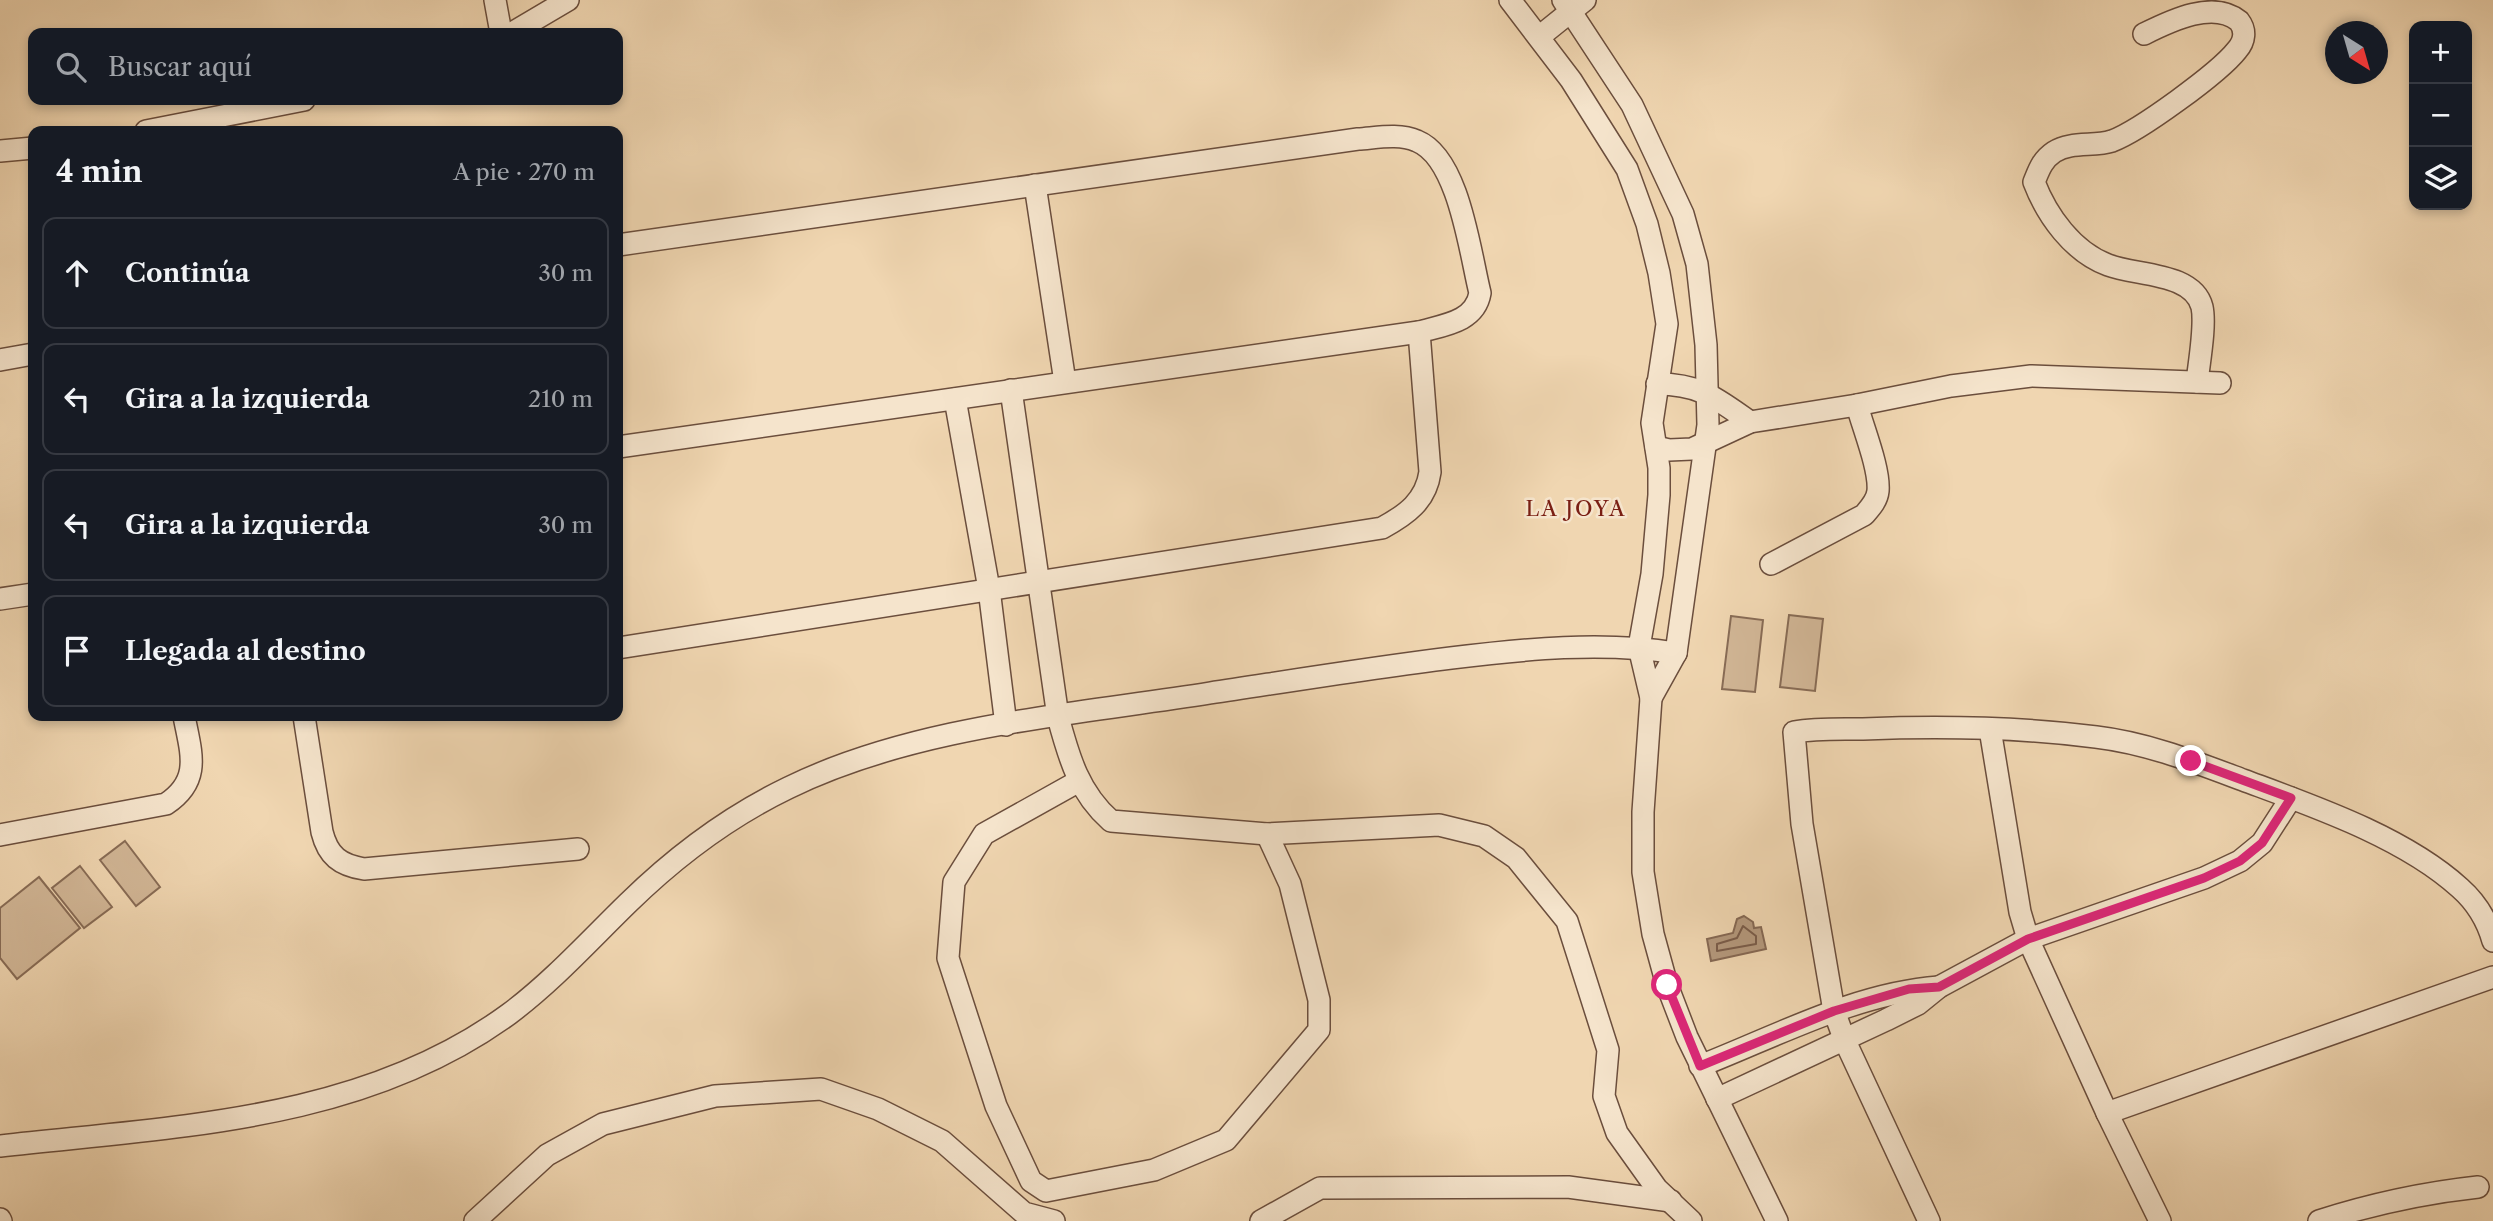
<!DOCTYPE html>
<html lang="es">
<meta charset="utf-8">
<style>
body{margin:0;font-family:"Libre Caslon Text",serif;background:#242831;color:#f1f3f6}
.controls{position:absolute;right:21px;top:21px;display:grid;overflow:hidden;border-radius:14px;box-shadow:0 4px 10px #0003}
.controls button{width:63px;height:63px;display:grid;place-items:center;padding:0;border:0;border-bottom:2px solid #363941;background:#171b24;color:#f1f3f6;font:35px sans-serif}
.compass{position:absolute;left:2325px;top:21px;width:63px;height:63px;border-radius:50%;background:#171b24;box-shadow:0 4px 10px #0003;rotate:143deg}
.stop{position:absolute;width:21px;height:21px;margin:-16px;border:5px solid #db2777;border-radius:50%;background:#fff}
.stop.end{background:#db2777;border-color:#fff;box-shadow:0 2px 7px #0008}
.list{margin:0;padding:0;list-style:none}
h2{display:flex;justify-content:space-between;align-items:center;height:91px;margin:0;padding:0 28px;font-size:30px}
h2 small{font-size:23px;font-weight:400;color:#9ea1a6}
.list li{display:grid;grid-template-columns:46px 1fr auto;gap:21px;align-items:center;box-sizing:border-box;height:112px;margin:0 14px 14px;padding:0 14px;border:2px solid #363941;border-radius:14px}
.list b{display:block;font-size:26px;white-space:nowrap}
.list em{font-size:23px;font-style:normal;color:#9ea1a6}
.icon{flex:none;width:38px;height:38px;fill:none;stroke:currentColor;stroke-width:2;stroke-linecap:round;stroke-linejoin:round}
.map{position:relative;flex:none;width:2493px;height:1221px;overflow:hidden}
.search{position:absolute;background:#171b24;box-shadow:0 4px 10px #0003;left:28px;top:28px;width:595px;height:77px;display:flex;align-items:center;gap:18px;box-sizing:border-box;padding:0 24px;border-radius:14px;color:#9ea1a6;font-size:26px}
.panel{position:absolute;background:#171b24;box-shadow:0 4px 10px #0003;left:28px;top:126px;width:595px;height:595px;border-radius:14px}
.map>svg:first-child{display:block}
.green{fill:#d2b797;stroke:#886c56;stroke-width:2}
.water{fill:#b4987c;stroke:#856853;stroke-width:2}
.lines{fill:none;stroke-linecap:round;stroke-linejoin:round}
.shore{stroke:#7a5c49;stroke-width:2}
.minor-casing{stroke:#6b4e3d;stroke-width:24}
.minor{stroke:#f5e4cc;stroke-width:21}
.route{stroke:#db2777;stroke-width:9}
.labels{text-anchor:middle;stroke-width:5;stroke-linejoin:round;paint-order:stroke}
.neighbourhood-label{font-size:21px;letter-spacing:2px;fill:#7a1f14;stroke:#f5e4cc}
</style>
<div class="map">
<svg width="2493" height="1221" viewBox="0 0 2493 1221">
<rect width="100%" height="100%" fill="#f0d6b1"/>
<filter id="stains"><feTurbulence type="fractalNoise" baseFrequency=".00286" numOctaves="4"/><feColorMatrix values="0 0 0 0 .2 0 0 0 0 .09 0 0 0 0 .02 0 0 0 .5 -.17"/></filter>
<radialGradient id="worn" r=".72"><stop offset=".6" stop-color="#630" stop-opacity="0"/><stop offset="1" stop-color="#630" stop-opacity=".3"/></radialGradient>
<g class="green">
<path d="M1789 615 1823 619 1815 691 1780 687Z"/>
<path d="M1731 616 1763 620 1755 692 1722 689Z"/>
<path d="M125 841 160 887 136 906 100 860Z"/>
<path d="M80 866 112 907 84 928 52 888Z"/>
<path d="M39 877 80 928 17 979 0 958V908Z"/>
</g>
<path class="water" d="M1744 916 1753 922 1754 928 1761 927 1766 949 1711 961 1707 939 1733 933 1737 919Z"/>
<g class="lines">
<path class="shore" d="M1743 926 1756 936V944L1717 951V944L1737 938Z"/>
<defs>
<g id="minor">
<path d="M495 0 501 33"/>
<path d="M1510 0 1571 80 1627 169 1647 224 1659 273 1667 324 1652 423 1659 468V495L1652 574 1639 647 1651 698 1643 812V872L1653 934 1667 985 1687 1037 1777 1221"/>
<path d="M1563 0 1632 105 1683 214 1697 264 1706 345 1708 425 1676 653 1651 698"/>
<path d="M512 33 568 0"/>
<path d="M2144 34C2172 20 2214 0 2239 21 2246 30 2245 41 2237 50 2219 73 2139 131 2112 141 2094 147 2071 141 2054 152 2042 160 2039 170 2034 182 2047 216 2073 252 2108 265 2136 276 2193 272 2202 307 2206 325 2199 363 2197 382"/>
<path d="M1539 37 1585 0"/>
<path d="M146 131 304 100"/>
<path d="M0 151 33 148"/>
<path d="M1035 185 1065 382"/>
<path d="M618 245 1358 139C1376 138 1399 133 1417 141 1459 158 1470 253 1480 293 1475 322 1444 325 1419 332L618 447"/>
<path d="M0 360 33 354"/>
<path d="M1657 384C1700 384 1716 398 1750 422"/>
<path d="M1011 390 1058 717C1069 758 1079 793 1111 821L1267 834 1439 825 1484 836 1516 858 1567 921 1608 1050 1604 1096 1617 1133 1657 1189 1691 1221"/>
<path d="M955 399 989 589 1006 725"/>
<path d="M1656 447 1669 450 1692 449 1750 422 1857 405 1951 386 2031 376 2220 383"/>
<path d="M1771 564 1864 515C1870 508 1877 501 1878 491 1880 469 1863 428 1857 405"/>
<path d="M0 599 33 594"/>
<path d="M618 648 1382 528C1406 515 1426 501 1430 472L1419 332"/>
<path d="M304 716 322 832C328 856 340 865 364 869L578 849"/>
<path d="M1990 729 2020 912 2028 939 2107 1113 2160 1221"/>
<path d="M1079 781 984 834 954 882 948 958 996 1106 1031 1181 1046 1191 1154 1170 1226 1140 1319 1030V1000L1290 884 1267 834"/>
<path d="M0 835 166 804C202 780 191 753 184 716"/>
<path d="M1700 1066C1777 1036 1856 993 1939 987"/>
<path d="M1717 1099 1886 1020 1918 1004 1939 987 2028 939 2204 878 2240 861 2262 843 2291 798"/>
<path d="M2107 1113 2493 977"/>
<path d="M0 1146C176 1126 361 1122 509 1014 552 982 589 941 628 903 675 857 728 817 788 788 914 726 1072 715 1210 693 1290 681 1370 668 1451 658 1525 649 1602 641 1676 653"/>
<path d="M0 1219 1 1221"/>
<path d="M475 1221 547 1155 603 1124 715 1096 821 1089 878 1109 942 1141 1024 1213 1054 1221"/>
<path d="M1261 1221 1320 1188 1568 1187 1671 1201"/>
<path d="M1929 1221 1845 1041 1834 1011 1802 824 1794 732C1816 728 1841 729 1863 729 1940 726 2019 727 2096 737 2147 743 2195 762 2243 780 2313 806 2404 837 2460 888 2477 903 2487 920 2493 941"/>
<path d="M2319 1221C2372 1204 2423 1193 2478 1187"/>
</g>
</defs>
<use href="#minor" class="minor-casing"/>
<use href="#minor" class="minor"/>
</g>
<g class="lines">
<path class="route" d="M1667 985 1700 1066 1834 1011 1909 989 1939 987 2028 939 2204 878 2240 861 2262 843 2291 798 2191 761"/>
</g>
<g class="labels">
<g class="neighbourhood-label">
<text x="1576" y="516">LA JOYA</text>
</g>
</g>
<rect width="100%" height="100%" filter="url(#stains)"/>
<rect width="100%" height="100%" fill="url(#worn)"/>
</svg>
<div class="controls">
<button>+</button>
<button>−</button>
<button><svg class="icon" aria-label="layers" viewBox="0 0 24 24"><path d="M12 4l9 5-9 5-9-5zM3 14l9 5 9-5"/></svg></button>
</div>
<svg class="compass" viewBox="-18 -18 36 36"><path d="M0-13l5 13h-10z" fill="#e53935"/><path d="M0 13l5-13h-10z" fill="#9ea1a6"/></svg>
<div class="stop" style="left:1667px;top:985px"></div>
<div class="stop end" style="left:2191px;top:761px"></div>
<div class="search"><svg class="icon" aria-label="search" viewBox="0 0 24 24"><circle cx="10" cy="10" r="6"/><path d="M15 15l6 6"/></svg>Buscar aquí</div>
<section class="panel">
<h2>4 min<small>A pie · 270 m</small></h2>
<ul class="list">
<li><svg class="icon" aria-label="ahead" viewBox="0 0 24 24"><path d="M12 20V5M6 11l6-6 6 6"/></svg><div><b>Continúa</b></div><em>30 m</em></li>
<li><svg class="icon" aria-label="left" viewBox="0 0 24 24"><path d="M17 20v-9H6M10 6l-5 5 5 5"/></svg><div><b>Gira a la izquierda</b></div><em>210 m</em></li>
<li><svg class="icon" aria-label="left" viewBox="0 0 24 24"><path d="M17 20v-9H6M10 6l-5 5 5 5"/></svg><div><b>Gira a la izquierda</b></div><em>30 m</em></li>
<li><svg class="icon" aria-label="arrive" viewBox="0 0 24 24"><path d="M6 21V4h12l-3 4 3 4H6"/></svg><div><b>Llegada al destino</b></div></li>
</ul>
</section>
</div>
